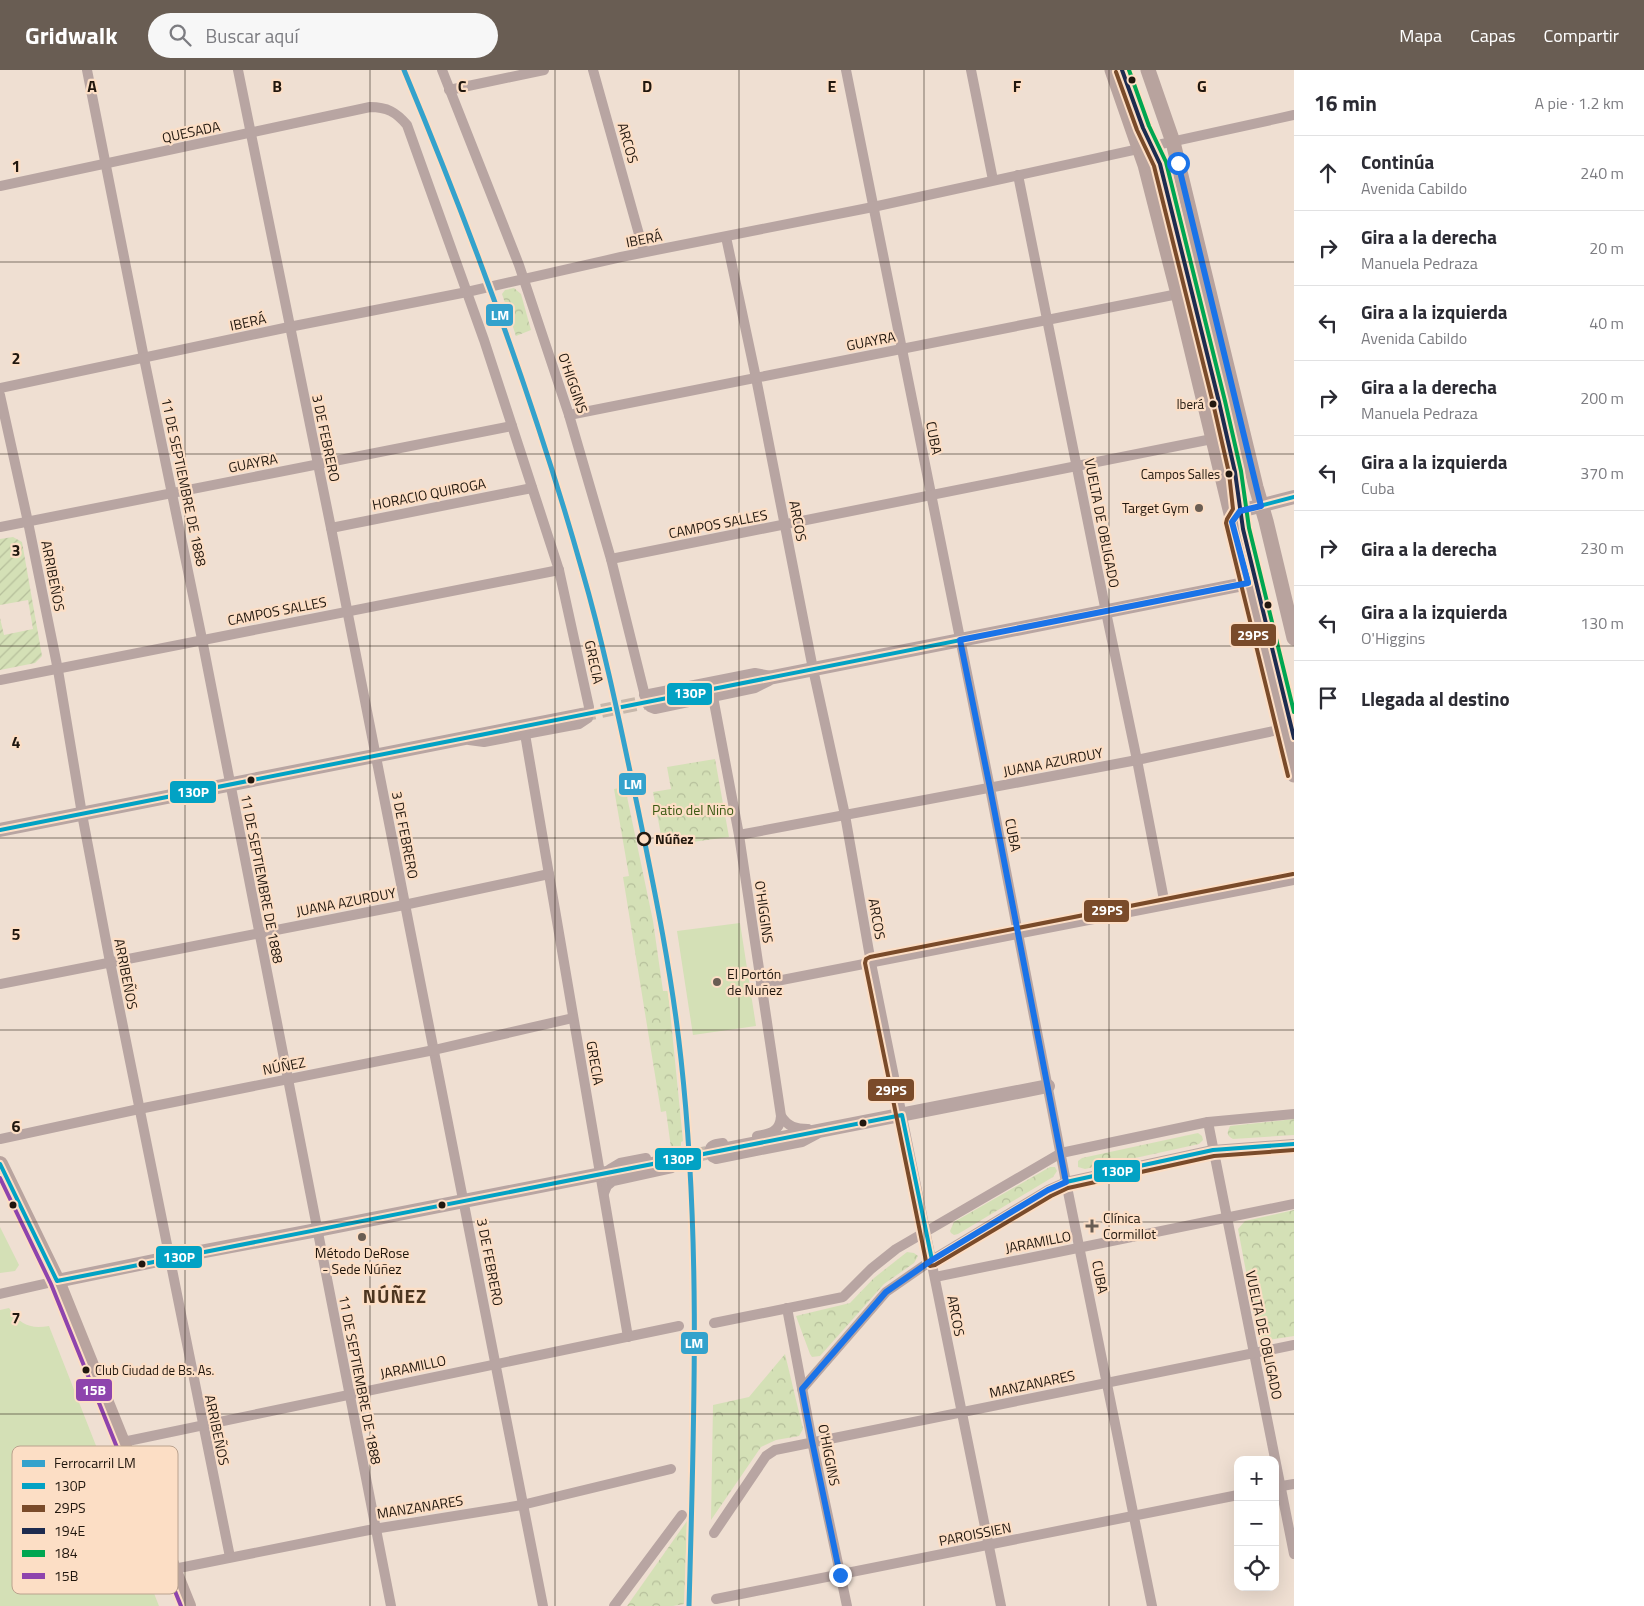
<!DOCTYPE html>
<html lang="es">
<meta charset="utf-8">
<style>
body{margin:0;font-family:"Titillium Web",sans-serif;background:#f7f7f7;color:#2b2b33}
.controls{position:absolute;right:15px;bottom:15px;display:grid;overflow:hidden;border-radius:10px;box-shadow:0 5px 20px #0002}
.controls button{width:45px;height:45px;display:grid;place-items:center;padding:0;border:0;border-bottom:1px solid #e1e1e2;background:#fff;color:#2b2b33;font:25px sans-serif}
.stop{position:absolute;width:15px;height:15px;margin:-11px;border:4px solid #1a73e8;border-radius:50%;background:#fff}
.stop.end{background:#1a73e8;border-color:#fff;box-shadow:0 1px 5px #0008}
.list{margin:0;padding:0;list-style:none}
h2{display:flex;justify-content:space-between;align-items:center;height:65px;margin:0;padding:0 20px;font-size:21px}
h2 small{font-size:16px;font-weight:400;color:#7c7c81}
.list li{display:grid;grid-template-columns:32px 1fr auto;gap:15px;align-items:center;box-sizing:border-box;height:75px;padding:0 20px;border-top:1px solid #e1e1e2}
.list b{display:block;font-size:19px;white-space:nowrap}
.list p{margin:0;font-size:16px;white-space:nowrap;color:#7c7c81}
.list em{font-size:16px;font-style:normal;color:#7c7c81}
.icon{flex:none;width:28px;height:28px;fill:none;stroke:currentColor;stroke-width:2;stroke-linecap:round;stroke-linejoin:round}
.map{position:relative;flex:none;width:1294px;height:1536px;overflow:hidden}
header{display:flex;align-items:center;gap:30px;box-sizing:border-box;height:70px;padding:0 25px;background:#695d53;color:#fff}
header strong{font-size:24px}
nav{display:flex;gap:28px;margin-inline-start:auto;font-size:18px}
.search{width:350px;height:45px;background:#f7f7f7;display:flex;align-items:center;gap:12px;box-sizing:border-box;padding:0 18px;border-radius:28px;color:#7c7c81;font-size:19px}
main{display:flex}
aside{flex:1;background:#fff}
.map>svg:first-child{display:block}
.forest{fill:url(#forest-crowns)}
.garden{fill:url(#garden-furrows)}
.pitch{fill:#d4e0b6}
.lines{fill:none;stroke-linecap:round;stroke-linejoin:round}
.tertiary-tunnel{stroke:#c6b7ab;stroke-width:14;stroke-dasharray:14 7;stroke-linecap:butt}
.minor{stroke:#b8a5a2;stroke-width:10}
.tertiary{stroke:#b8a5a2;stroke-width:14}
.secondary{stroke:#b8a39e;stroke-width:15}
.primary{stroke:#b9a49f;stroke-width:16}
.bus-1-casing{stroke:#fcdec5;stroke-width:8}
.bus-2-casing{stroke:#fcdec5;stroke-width:8}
.bus-3-casing{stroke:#fcdec5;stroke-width:8}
.bus-4-casing{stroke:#fcdec5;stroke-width:8}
.bus-5-casing{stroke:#fcdec5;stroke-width:8}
.bus-1{stroke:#02a2c4;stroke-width:4}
.bus-2{stroke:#7a4b2a;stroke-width:4}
.bus-3{stroke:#1d2b4f;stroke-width:4}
.bus-4{stroke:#00a651;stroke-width:4}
.bus-5{stroke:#8e44ad;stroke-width:4}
.rail-1-casing{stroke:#fcdec5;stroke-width:9}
.rail-1{stroke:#34a2cc;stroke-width:5}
.route{stroke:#1a73e8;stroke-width:6}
.grid{fill:none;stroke:#21170e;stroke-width:1;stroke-opacity:0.55}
.bus-dot{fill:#21170e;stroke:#fcdec5;stroke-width:2}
.poi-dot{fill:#695d53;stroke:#fcdec5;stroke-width:2}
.stop-dot{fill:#fcdec5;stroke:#21170e;stroke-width:2.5}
.labels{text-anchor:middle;stroke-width:4.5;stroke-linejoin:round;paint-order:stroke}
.bus-label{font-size:13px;fill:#21170e;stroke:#fcdec5;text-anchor:end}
.street-label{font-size:14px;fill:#21170e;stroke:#fcdec5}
.poi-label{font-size:14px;fill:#21170e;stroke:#fcdec5;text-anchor:start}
.park-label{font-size:14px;fill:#3a5912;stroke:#fcdec5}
.stop-label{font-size:14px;font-weight:bold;fill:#21170e;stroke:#fcdec5;text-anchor:start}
.district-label{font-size:19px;font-weight:bold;letter-spacing:1px;fill:#4c3520;stroke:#fcdec5}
.key{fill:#fcdec5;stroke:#baa28e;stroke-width:1}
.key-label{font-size:14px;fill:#21170e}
.grid-label{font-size:16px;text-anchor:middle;font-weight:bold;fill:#21170e;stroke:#fcdec5;stroke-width:4.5;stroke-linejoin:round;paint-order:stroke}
.line-badge{stroke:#fcdec5;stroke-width:2}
.badge-label{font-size:14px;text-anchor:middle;font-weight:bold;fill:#fff}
</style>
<header>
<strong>Gridwalk</strong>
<div class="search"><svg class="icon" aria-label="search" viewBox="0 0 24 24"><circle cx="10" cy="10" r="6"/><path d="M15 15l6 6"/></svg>Buscar aquí</div>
<nav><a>Mapa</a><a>Capas</a><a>Compartir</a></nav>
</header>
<main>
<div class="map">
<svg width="1294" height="1536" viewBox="0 0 1294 1536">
<defs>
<pattern id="forest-crowns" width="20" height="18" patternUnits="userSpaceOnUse" patternTransform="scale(1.25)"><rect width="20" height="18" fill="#d4e0b6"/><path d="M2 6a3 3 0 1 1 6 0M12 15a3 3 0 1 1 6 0" fill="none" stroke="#b6bf9b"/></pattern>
<pattern id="garden-furrows" width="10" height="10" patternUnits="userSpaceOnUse" patternTransform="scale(1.25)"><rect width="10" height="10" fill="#d4e0b6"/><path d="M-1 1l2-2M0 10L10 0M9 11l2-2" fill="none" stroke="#b6bf9b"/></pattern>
</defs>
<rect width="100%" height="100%" fill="#efdfd2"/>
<g class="forest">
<path d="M514 218 521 224 531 260 516 266 502 224 505 220Z"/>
<path d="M715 689 729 767 663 776 653 722 671 719 667 697Z"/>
<path d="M625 717 653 851 663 921H668L683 1071 681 1072V1076L671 1078 666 1041 661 1042 623 807 629 806 614 719Z"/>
<path d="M1294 1049V1065L1233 1069C1226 1065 1227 1063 1230 1056Z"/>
<path d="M1198 1063 1202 1066 1203 1070 1199 1074 1085 1099 1078 1097V1091L1082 1088Z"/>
<path d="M1050 1097H1055L1057 1101 1053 1107 958 1164 954 1165 951 1163 950 1161 954 1152Z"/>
<path d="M1294 1140V1266L1263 1271 1258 1266 1238 1159 1245 1151Z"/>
<path d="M907 1182 914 1183 918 1186 914 1193 884 1214 820 1286 812 1287 810 1284 796 1246 850 1233 874 1208Z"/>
<path d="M785 1284 803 1359 799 1366 776 1370 761 1377 711 1450 713 1335 749 1327Z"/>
<path d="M687 1451 684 1534 673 1536H627Z"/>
</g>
<path class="garden" d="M13 467 22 472 42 586 35 593 0 600V548L4 565 33 559 28 530 0 535V469Z"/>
<g class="pitch">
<path d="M740 853 756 956 693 965 677 861Z"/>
<path d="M0 1157 19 1195 15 1201 0 1203Z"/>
<path d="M9 1238C20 1255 30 1259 49 1256L159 1536H0V1240Z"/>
</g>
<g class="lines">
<g class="tertiary-tunnel">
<path d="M581 645 657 630"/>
<path d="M672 1090 716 1081"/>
</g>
<g class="minor">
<path d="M87 0 144 288 202 569 391 1536"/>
<path d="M238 0 331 458 543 1536"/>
<path d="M442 0 519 195 569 345 611 489 647 634 650 637 655 639 755 618 769 611"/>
<path d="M593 0 644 182"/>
<path d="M846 0 990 718 1066 1112 1152 1536"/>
<path d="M971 0 993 110"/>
<path d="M449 20 544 0"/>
<path d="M1018 105 1106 542 1137 690 1165 835"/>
<path d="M0 116 370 37C387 37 396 42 407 55L484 270 559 500 589 637 588 648 579 654 484 672 469 670"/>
<path d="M726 167 756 308 813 599 845 745 871 893 1001 1536"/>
<path d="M0 318 289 257 467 222 621 187 873 137 1294 45"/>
<path d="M0 325 28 452 58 600 82 744 110 892 230 1487"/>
<path d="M569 345 1178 224"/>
<path d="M0 457 512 356"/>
<path d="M331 458 532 418"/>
<path d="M611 489 1212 369"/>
<path d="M0 610 559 500"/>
<path d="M644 625 755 603 771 606"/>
<path d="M713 627 739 765 781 1046C788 1057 796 1059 808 1059"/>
<path d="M525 664 628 1267"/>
<path d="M739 765 1137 690 1283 659"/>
<path d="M0 914 404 835 549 804"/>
<path d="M761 914 1294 810"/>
<path d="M1208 1052 1294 1484"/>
<path d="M757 1066C770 1064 780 1062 781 1046"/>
<path d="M0 1069 139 1039 434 980 573 948"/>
<path d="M723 1073C716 1074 710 1074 709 1082L712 1087 716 1089 802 1072 817 1064"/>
<path d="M610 1099 620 1093 646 1088"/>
<path d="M604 1123 607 1116 613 1111 672 1098 676 1092 672 1086"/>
<path d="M935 1207 1294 1134"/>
<path d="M0 1224 57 1211"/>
<path d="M787 1238 812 1371 847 1536"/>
<path d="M714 1253 843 1227 871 1199 896 1179 1061 1083 1208 1052 1294 1044"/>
<path d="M802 1319 886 1222 932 1190 1048 1120 1066 1112 1213 1080 1294 1074"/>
<path d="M123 1372 679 1256"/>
<path d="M1276 1417 1294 1414"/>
<path d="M714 1463 766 1386 775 1380 1294 1275"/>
<path d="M174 1499 374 1459 522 1435 671 1399"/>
<path d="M716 1529 1238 1425"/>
<path d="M614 1536 682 1445"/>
</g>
<g class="tertiary">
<path d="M1232 452 1240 441 1294 427"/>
<path d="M657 630 1249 513"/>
<path d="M0 760 581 645"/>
<path d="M716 1081 1048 1016"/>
<path d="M57 1211 168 1188 317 1160 672 1090"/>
</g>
<g class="secondary">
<path d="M1112 0 1145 95 1178 224 1294 705"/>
<path d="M1148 0 1173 72 1178 93 1256 417 1266 451 1294 568"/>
</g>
<path class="primary" d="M0 1094 57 1211 188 1536"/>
<defs>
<g id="bus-1">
<path d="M0 760 1249 513 1232 452 1240 441 1294 427"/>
<path d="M0 1094 57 1211 902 1045 932 1190 1048 1120 1066 1112 1213 1080 1294 1074"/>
</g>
<g id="bus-2">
<path d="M1116 2 1137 60 1154 96 1213 333 1229 403 1233 439 1227 449 1226 453 1288 706"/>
<path d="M1293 804 870 887 866 889 865 893 926 1191 930 1196 935 1195 1051 1126 1068 1118 1214 1086 1294 1080"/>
</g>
<path id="bus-3" d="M1122 0 1143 58 1160 94 1219 332 1235 402 1243 459 1294 668"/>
<path id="bus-4" d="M1129 0 1149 56 1166 92 1225 331 1241 401 1249 458 1294 642"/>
<path id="bus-5" d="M0 1108 51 1214 181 1536"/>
</defs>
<use href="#bus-1" class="bus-1-casing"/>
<use href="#bus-2" class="bus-2-casing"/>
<use href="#bus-3" class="bus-3-casing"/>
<use href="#bus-4" class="bus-4-casing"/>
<use href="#bus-5" class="bus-5-casing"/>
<use href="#bus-1" class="bus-1"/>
<use href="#bus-2" class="bus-2"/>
<use href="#bus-3" class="bus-3"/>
<use href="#bus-4" class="bus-4"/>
<use href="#bus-5" class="bus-5"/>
<defs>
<path id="rail-1" d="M404 0C472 163 534 330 582 500 605 579 621 659 638 739 655 822 672 905 681 989 701 1171 694 1354 689 1536"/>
</defs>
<use href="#rail-1" class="rail-1-casing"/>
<use href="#rail-1" class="rail-1"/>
</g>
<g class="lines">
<path class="route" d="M840 1505 812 1371 802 1319 886 1222 932 1190 1048 1120 1066 1112 990 718 960 570 1248 513 1232 452 1240 441 1261 436 1178 93"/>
</g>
<path class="grid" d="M185 0V1536M370 0V1536M555 0V1536M739 0V1536M924 0V1536M1109 0V1536M0 192H1294M0 384H1294M0 576H1294M0 768H1294M0 960H1294M0 1152H1294M0 1344H1294"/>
<g class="bus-dot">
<circle cx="1132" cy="10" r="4.5"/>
<circle cx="1213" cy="334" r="4.5"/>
<circle cx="1229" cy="404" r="4.5"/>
<circle cx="1268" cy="535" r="4.5"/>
<circle cx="251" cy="710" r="4.5"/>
<circle cx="863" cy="1053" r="4.5"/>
<circle cx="13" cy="1135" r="4.5"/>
<circle cx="442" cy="1135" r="4.5"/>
<circle cx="142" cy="1194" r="4.5"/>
<circle cx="86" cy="1300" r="4.5"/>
</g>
<g class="poi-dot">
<circle cx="1199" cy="438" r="5"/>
<circle cx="717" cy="912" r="5"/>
<path d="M1089.5 1148.5h5v5h5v5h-5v5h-5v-5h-5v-5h5z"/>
<circle cx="362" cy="1167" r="5"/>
</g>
<circle class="stop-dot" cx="644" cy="769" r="6"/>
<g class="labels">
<g class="bus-label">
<text x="1204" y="339">Iberá</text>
<text x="1220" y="409">Campos Salles</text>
<text x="95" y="1305" text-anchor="start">Club Ciudad de Bs. As.</text>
</g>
<g class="street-label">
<text transform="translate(191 62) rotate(-12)" y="5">QUESADA</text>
<text transform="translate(628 73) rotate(74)" y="5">ARCOS</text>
<text transform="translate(644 169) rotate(-11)" y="5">IBERÁ</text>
<text transform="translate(248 252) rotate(-12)" y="5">IBERÁ</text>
<text transform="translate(871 271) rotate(-11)" y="5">GUAYRA</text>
<text transform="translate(573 313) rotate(71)" y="5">O'HIGGINS</text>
<text transform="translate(326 368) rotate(78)" y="5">3 DE FEBRERO</text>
<text transform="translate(934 368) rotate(79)" y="5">CUBA</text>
<text transform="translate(253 393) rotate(-11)" y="5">GUAYRA</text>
<text transform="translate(184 412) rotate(78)" y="5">11 DE SEPTIEMBRE DE 1888</text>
<text transform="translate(429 424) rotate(-11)" y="5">HORACIO QUIROGA</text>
<text transform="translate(798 451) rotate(79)" y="5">ARCOS</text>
<text transform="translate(1102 453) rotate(79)" y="5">VUELTA DE OBLIGADO</text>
<text transform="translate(718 454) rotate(-11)" y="5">CAMPOS SALLES</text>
<text transform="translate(53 506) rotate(79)" y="5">ARRIBEÑOS</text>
<text transform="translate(277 541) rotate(-11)" y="5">CAMPOS SALLES</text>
<text transform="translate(594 592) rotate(78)" y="5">GRECIA</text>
<text transform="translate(1053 692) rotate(-11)" y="5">JUANA AZURDUY</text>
<text transform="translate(405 765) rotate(79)" y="5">3 DE FEBRERO</text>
<text transform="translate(1013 765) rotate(79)" y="5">CUBA</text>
<text transform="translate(262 809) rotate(79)" y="5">11 DE SEPTIEMBRE DE 1888</text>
<text transform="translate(346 832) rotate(-11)" y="5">JUANA AZURDUY</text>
<text transform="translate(764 842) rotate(82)" y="5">O'HIGGINS</text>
<text transform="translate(877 849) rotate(80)" y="5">ARCOS</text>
<text transform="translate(126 904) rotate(79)" y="5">ARRIBEÑOS</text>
<text transform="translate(595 993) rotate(80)" y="5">GRECIA</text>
<text transform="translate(284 996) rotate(-11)" y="5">NÚÑEZ</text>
<text transform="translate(1038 1172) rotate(-11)" y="5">JARAMILLO</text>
<text transform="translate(490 1192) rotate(79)" y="5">3 DE FEBRERO</text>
<text transform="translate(1100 1207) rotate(79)" y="5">CUBA</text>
<text transform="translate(956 1246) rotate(79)" y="5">ARCOS</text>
<text transform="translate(1264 1265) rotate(78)" y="5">VUELTA DE OBLIGADO</text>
<text transform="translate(413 1297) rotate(-12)" y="5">JARAMILLO</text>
<text transform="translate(360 1310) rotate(79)" y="5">11 DE SEPTIEMBRE DE 1888</text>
<text transform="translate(1032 1314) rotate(-12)" y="5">MANZANARES</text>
<text transform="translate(217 1360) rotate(78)" y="5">ARRIBEÑOS</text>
<text transform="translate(829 1385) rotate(79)" y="5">O'HIGGINS</text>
<text transform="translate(420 1437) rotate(-9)" y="5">MANZANARES</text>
<text transform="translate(975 1464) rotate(-11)" y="5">PAROISSIEN</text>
</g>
<g class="poi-label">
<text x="1189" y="443" text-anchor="end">Target Gym</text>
<text x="727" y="909">El Portón<tspan x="727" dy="16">de Nuñez</tspan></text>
<text x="1103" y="1153">Clínica<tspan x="1103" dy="16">Cormillot</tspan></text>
<text x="362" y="1188" text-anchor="middle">Método DeRose<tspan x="362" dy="16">- Sede Núñez</tspan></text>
</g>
<g class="park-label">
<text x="693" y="745">Patio del Niño</text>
</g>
<g class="stop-label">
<text x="655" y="774">Núñez</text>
</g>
<g class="district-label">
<text x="395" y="1233">NÚÑEZ</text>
</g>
</g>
<rect x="12" y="1376" width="166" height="148" rx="8" class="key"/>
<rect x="22" y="1390" width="23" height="7" fill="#34a2cc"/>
<rect x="22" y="1413" width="23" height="6" fill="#02a2c4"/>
<rect x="22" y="1435" width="23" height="7" fill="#7a4b2a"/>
<rect x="22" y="1458" width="23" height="6" fill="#1d2b4f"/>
<rect x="22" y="1480" width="23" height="7" fill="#00a651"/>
<rect x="22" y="1503" width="23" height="6" fill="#8e44ad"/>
<g class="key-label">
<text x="54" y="1398">Ferrocarril LM</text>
<text x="54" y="1421">130P</text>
<text x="54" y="1443">29PS</text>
<text x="54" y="1466">194E</text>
<text x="54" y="1488">184</text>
<text x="54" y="1511">15B</text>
</g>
<g class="grid-label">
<text x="92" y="22">A</text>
<text x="277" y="22">B</text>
<text x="462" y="22">C</text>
<text x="647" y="22">D</text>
<text x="832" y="22">E</text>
<text x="1017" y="22">F</text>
<text x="1202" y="22">G</text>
<text x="16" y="102">1</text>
<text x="16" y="294">2</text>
<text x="16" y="486">3</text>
<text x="16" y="678">4</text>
<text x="16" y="870">5</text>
<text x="16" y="1062">6</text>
<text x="16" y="1254">7</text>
</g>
<g class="line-badge">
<rect x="485" y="233" width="29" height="24" rx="5" fill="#34a2cc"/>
<rect x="1230" y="553" width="47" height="24" rx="5" fill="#7a4b2a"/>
<rect x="666" y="612" width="47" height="24" rx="5" fill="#02a2c4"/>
<rect x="618" y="702" width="29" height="24" rx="5" fill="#34a2cc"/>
<rect x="169" y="710" width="48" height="24" rx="5" fill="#02a2c4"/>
<rect x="1083" y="829" width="47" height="24" rx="5" fill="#7a4b2a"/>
<rect x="867" y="1008" width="48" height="24" rx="5" fill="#7a4b2a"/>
<rect x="654" y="1077" width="48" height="24" rx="5" fill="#02a2c4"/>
<rect x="1093" y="1089" width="48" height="24" rx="5" fill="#02a2c4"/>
<rect x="155" y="1175" width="48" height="24" rx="5" fill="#02a2c4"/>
<rect x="680" y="1261" width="29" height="24" rx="5" fill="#34a2cc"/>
<rect x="75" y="1308" width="38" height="24" rx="5" fill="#8e44ad"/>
</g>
<g class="badge-label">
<text x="500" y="250">LM</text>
<text x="1253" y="570">29PS</text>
<text x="690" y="628">130P</text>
<text x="633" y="719">LM</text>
<text x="193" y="727">130P</text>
<text x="1107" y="845">29PS</text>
<text x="891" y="1025">29PS</text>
<text x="678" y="1094">130P</text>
<text x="1117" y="1106">130P</text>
<text x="179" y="1192">130P</text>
<text x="694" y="1278">LM</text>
<text x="94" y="1325">15B</text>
</g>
</svg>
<div class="controls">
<button>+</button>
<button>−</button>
<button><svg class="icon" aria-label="locate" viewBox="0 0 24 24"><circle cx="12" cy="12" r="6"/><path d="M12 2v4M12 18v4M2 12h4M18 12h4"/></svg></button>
</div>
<div class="stop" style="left:1178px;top:93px"></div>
<div class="stop end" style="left:840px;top:1505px"></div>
</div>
<aside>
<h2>16 min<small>A pie · 1.2 km</small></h2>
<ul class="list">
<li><svg class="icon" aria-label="ahead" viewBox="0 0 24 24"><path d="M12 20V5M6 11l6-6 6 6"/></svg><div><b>Continúa</b><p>Avenida Cabildo</p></div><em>240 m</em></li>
<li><svg class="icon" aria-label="right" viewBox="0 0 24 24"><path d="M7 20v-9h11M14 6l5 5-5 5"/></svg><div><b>Gira a la derecha</b><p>Manuela Pedraza</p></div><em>20 m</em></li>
<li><svg class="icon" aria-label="left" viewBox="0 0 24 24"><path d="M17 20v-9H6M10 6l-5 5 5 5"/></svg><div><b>Gira a la izquierda</b><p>Avenida Cabildo</p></div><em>40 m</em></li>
<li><svg class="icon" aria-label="right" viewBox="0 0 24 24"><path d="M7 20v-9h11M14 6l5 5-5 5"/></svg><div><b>Gira a la derecha</b><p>Manuela Pedraza</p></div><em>200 m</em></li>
<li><svg class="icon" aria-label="left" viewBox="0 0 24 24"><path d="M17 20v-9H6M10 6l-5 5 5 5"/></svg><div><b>Gira a la izquierda</b><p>Cuba</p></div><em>370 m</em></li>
<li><svg class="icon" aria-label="right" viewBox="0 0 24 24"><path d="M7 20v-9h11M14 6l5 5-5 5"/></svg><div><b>Gira a la derecha</b></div><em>230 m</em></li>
<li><svg class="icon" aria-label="left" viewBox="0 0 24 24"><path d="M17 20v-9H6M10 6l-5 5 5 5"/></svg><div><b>Gira a la izquierda</b><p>O'Higgins</p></div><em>130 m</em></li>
<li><svg class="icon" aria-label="arrive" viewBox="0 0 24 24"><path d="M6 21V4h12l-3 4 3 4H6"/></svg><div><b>Llegada al destino</b></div></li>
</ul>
</aside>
</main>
